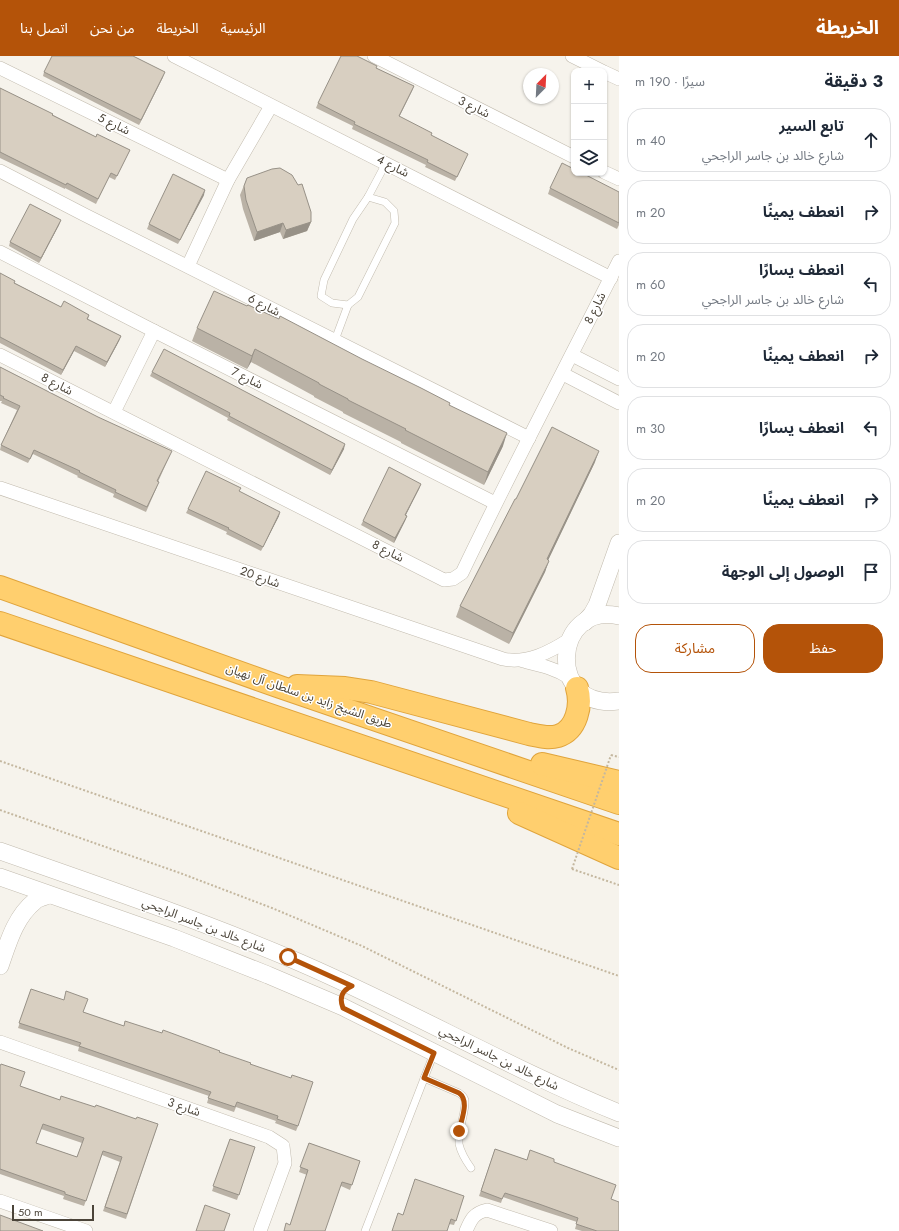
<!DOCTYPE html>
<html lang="ar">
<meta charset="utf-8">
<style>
body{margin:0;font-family:Jost,"Noto Sans Arabic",sans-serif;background:#f6f6f7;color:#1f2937;direction:rtl}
.controls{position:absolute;right:12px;top:12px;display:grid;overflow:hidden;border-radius:8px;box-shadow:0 1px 3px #0004}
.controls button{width:36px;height:36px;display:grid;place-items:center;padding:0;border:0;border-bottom:1px solid #e0e1e3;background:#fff;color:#1f2937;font:20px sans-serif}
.compass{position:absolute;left:523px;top:12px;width:36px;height:36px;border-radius:50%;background:#fff;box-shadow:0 1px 3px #0004;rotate:24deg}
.scale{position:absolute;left:12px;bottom:10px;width:82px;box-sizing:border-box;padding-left:4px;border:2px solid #4b4439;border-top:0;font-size:11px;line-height:14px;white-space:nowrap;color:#4b4439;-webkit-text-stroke:3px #fff;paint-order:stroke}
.stop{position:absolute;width:12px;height:12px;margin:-9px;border:3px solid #b45309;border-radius:50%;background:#fff}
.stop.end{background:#b45309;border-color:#fff;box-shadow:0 1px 4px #0008}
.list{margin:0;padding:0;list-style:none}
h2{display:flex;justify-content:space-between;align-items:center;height:52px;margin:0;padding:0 16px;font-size:17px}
h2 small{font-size:13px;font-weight:400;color:#747a83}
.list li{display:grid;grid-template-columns:26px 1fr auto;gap:12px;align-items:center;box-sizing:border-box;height:64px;margin:0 8px 8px;padding:0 8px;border:1px solid #e0e1e3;border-radius:16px}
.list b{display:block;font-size:15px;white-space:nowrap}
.list p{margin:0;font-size:13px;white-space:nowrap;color:#747a83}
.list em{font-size:13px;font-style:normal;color:#747a83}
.actions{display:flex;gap:8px;padding:12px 16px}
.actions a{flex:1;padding:9px 0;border:1px solid #b45309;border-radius:16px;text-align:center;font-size:14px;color:#b45309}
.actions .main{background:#b45309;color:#fff}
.icon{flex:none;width:22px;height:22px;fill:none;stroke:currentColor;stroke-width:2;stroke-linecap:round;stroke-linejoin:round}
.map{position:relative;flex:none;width:619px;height:1175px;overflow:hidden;direction:ltr}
header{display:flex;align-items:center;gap:24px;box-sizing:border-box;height:56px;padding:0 20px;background:#b45309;color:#fff}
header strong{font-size:19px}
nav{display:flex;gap:22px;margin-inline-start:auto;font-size:14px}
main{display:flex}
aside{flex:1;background:#fff}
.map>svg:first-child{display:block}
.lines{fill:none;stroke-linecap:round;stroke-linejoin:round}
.service-casing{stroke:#c2bbae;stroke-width:8}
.minor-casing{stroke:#c2bbae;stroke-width:14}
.tertiary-casing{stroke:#c2bbae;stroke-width:18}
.motorway-casing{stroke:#e0a43c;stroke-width:24}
.path{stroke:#c4b79f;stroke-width:2;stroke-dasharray:2 2;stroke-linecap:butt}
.service{stroke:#fff;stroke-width:7}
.minor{stroke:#fff;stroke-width:13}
.tertiary{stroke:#fff;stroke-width:17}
.motorway{stroke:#ffcf6e;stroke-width:22}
.path-bridge{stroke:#c4b79f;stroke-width:2;stroke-dasharray:2 2;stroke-linecap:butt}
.wall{fill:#bab2a6;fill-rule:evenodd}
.shaded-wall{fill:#979187}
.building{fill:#d8cfc1;stroke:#979187;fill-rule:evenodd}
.route{stroke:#b45309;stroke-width:5}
.labels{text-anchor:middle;stroke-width:3;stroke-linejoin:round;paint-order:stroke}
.street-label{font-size:12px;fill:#4b4439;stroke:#fff}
</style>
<header>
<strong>الخريطة</strong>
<nav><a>الرئيسية</a><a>الخريطة</a><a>من نحن</a><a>اتصل بنا</a></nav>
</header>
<main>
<aside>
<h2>3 دقيقة<small>سيرًا · 190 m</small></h2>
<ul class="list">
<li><svg class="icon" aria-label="ahead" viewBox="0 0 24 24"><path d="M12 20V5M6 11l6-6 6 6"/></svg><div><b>تابع السير</b><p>شارع خالد بن جاسر الراجحي</p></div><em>40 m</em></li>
<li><svg class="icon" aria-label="right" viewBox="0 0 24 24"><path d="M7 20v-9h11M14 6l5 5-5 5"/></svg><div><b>انعطف يمينًا</b></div><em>20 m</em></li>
<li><svg class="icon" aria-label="left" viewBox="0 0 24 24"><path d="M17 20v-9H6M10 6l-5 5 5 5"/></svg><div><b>انعطف يسارًا</b><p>شارع خالد بن جاسر الراجحي</p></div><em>60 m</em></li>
<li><svg class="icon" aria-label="right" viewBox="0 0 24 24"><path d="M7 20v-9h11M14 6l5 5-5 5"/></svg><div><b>انعطف يمينًا</b></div><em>20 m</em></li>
<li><svg class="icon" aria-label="left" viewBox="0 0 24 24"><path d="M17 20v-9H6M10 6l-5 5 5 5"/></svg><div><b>انعطف يسارًا</b></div><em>30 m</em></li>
<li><svg class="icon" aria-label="right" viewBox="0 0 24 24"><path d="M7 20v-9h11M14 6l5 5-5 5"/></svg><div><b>انعطف يمينًا</b></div><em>20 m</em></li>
<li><svg class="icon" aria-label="arrive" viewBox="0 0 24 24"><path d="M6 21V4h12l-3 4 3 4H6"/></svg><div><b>الوصول إلى الوجهة</b></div></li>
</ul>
<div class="actions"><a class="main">حفظ</a><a>مشاركة</a></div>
</aside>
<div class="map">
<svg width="619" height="1175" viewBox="0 0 619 1175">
<rect width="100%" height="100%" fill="#f6f3ec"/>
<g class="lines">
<defs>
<g id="service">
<path d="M348 249 332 247 321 240 324 224 353 163 368 141 386 107"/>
<path d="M335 284 348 249 358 241 395 167 394 155 385 146 368 141"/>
<path d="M424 1022 459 1037C462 1039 464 1041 465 1044 466 1056 458 1073 459 1088 461 1097 466 1105 471 1112"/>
<path d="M365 1175 434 997"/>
</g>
<g id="minor">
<path d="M174 0 611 222"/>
<path d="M374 0 574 101"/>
<path d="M572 0 602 15"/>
<path d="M0 12 228 124"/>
<path d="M604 16 619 23"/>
<path d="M0 115 85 159 529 382"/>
<path d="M604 116 619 123"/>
<path d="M0 196 154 275 495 447"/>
<path d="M188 210 228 124 271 50"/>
<path d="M0 299 444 524 453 523 462 517C512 412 567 309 619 205"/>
<path d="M572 299 619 323"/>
<path d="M563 318 619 347"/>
<path d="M114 356 154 275"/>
<path d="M0 432 503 603C527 608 550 596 570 583"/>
<path d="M523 605C540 609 555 612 570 622"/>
<path d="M0 986 269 1081 283 1090 285 1107 260 1175"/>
<path d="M0 1145 86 1175"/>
<path d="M466 1175C471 1163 474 1157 487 1154L551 1175"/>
</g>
<g id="tertiary">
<path d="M619 560C553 545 545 655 619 645"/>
<path d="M585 566 592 558 597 549 619 487"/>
<path d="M0 795C97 829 194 862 289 902 401 949 506 1011 619 1057"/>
<path d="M0 821 174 882 268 919 343 951 557 1058 619 1082"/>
<path d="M0 910C8 887 15 861 35 845 38 842 44 841 49 839"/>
</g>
<g id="motorway">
<path d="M0 531 280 631 619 747"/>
<path d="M0 567 619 778"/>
<path d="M297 630 345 632 371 636 529 678C539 680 548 683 558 680 577 674 582 649 577 632"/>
<path d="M542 708 619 726"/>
<path d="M519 757 619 802"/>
</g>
</defs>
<use href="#service" class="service-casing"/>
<use href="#minor" class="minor-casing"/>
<use href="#tertiary" class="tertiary-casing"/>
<use href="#motorway" class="motorway-casing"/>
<g class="path">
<path d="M611 699 619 701"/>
<path d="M0 705 619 920"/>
<path d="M0 754 180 817 272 852 362 890 568 992 619 1014"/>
<path d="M572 813 619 829"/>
</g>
<use href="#service" class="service"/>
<use href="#minor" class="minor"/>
<use href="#tertiary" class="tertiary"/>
<use href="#motorway" class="motorway"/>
<path class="path-bridge" d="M572 813 611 699"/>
</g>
<g class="wall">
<path d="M376 12 414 30 399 61 431 80 466 102 455 125 425 111 426 109 352 73 353 70 316 52 318 47Z"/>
<path d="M44 16 163 21 139 69 43 20Z"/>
<path d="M0 32 53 59 96 81 130 94 115 124 109 121 96 148 65 132V133L0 102Z"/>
<path d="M247 122 311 166 307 175 283 183 280 176 254 185 243 153 240 139Z"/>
<path d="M550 132 619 136V169L617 173 548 138Z"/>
<path d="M204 139 178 188 147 173 149 168Z"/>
<path d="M61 164 59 169 39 207 9 190 10 186Z"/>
<path d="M0 217 15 227 61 251 89 259 88 263 121 280 119 285 105 311 74 295 61 319 0 287Z"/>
<path d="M197 272 449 349 503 390 484 429 401 387V386L343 357V356L314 341V340L251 306 247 313 192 285Z"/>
<path d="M0 311 170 399 158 426 157 431 146 456 113 441 114 438 77 421 78 420 33 398 28 407 0 394 1 389 17 354 1 347 2 345H0Z"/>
<path d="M152 316 344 393 330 419 227 364 228 362 150 320Z"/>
<path d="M595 406 548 504 545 516 509 588 456 561 460 550 516 443Z"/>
<path d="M421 428 419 433 406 459 407 460 405 465 394 487 361 469 363 465Z"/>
<path d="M240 436 279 460 261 495 226 478 227 476 186 457 188 453Z"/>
<path d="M31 933 83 956 124 970 219 996 250 1008 298 1070 296 1075 275 1067 276 1065 236 1051 234 1056 207 1047 209 1040 78 995 79 991 18 972Z"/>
<path d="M0 1010 20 1030 60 1044 95 1051 136 1063 158 1068 126 1163 103 1155 120 1106 102 1099 84 1150 63 1143 64 1140 0 1118ZM41 1073 82 1087 77 1101 36 1087Z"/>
<path d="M230 1083 255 1091 237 1144 212 1135Z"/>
<path d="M309 1087 360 1105 350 1134 341 1130 290 1169 307 1119 299 1116Z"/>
<path d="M495 1093 527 1104 554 1106 611 1143 619 1175H582L575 1173 577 1166 537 1153 503 1141 501 1147 479 1140Z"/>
<path d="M464 1140 454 1169 449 1168 403 1159Z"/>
</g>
<g class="shaded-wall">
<path d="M165 16 163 21 139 69 141 64Z"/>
<path d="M414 30 412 35 397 65 399 60Z"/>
<path d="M205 134 204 139 178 188Z"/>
<path d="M61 164 59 169 39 207 41 202Z"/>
<path d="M311 166 307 175 283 183 286 174Z"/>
<path d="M283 167 280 176 254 185 257 176Z"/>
<path d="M121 280 119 285 105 311 107 306Z"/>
<path d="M76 290 74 295 61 319 63 314Z"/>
<path d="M255 293 251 306 247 313 252 300Z"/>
<path d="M507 377 503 390 484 429 488 416Z"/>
<path d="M345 388 344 393 330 419 332 414Z"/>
<path d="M599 395 595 406 543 515 547 503Z"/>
<path d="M421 428 419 433 403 464 405 459Z"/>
<path d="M280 456 279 460 261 495 263 491Z"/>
<path d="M407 460 405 465 394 487 395 482Z"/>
<path d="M549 505 545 516 509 588 513 577Z"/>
</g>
<g class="building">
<path d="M52 0H133L165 16 141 64 44 16Z"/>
<path d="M341 0H357L377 10 376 12 414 30 399 60 432 77 431 79 468 98 457 121 427 106 428 104 354 68 355 66 318 47Z"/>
<path d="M0 32 53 58 52 59 96 81 97 78 130 94 117 120 111 117 98 143 67 127 66 129 0 96Z"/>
<path d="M562 107 574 113V117H582L619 136V167L550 132Z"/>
<path d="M280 112 292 119 298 129 302 128 311 156V166L286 174 283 167 257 176 246 144 244 130 247 122 272 113Z"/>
<path d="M173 118 205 134 180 184 149 168Z"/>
<path d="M30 148 61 164 41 202 10 186Z"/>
<path d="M0 217 15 225 14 227 61 251 64 245 89 259 87 263 121 280 107 306 76 290 63 314 0 281Z"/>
<path d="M214 235 247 250 248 249 279 263 280 260 362 303 421 332 450 347 449 349 507 377 488 416 405 374 406 373 348 344V343L319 328V327L255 293 252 300 197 272Z"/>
<path d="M164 293 345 388 332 414 229 360 230 357 152 316Z"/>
<path d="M0 311 98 361 172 395 157 425 159 426 147 451 115 436 116 434 79 416 80 415 34 394 30 403 1 389 20 350 3 342 4 341 0 339Z"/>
<path d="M552 371 599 395 547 503 549 505 513 577 460 550 497 478 515 443H516Z"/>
<path d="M389 411 421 428 405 459 407 460 395 482 363 465Z"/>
<path d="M206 415 241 432 239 435 280 456 263 491 228 473 229 472 188 453Z"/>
<path d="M31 933 64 944 66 935 88 943 83 956 124 970 125 965 162 977 163 974 220 995 219 996 251 1007 250 1008 291 1022 292 1019 313 1026 298 1070 277 1063 278 1060 237 1046 235 1051 208 1042 211 1036 79 990 81 987 19 967Z"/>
<path d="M1 1008 25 1016 20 1030 60 1044 61 1040 95 1051 96 1049 136 1063 137 1061 158 1068 127 1158 105 1151 122 1101 103 1095 86 1145 65 1138V1136L0 1113V1010ZM43 1068 84 1082 77 1101 36 1087Z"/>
<path d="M230 1083 255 1091 239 1139 213 1130Z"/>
<path d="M309 1087 360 1105 352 1129 342 1126 325 1175H284L286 1167 290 1169 308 1114 300 1111Z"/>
<path d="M495 1093 527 1104 530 1094 554 1103V1106L616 1129 611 1143 619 1146V1175H597L576 1168 578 1162 539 1148 505 1137 502 1143 481 1135Z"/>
<path d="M415 1123 464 1140 456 1165 451 1163 447 1175H392L398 1157 403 1159Z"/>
<path d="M205 1149 230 1158 224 1175H196Z"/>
<path d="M0 1159 43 1175H0Z"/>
</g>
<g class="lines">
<path class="route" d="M288 901 352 930C342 934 339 942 343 952L434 997 424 1022 459 1037C470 1045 461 1064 459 1075"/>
</g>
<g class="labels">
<g class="street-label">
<text transform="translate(474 51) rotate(26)" y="4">شارع 3</text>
<text transform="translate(114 68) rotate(26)" y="4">شارع 5</text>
<text transform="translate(393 110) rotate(27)" y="4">شارع 4</text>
<text transform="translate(264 249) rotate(27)" y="4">شارع 6</text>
<text transform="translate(595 252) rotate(-64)" y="4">شارع 8</text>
<text transform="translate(247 322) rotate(27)" y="4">شارع 7</text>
<text transform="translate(57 328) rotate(27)" y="4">شارع 8</text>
<text transform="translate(388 495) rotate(27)" y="4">شارع 8</text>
<text transform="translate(260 521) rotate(19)" y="4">شارع 20</text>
<text transform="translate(309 640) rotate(19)" y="4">طريق الشيخ زايد بن سلطان آل نهيان</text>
<text transform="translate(204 869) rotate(21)" y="4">شارع خالد بن جاسر الراجحي</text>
<text transform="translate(499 1002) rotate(26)" y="4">شارع خالد بن جاسر الراجحي</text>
<text transform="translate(184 1051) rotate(19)" y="4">شارع 3</text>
</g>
</g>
</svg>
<div class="controls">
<button>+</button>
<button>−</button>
<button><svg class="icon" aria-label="layers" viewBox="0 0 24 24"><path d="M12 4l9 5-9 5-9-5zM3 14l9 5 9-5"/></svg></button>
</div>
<svg class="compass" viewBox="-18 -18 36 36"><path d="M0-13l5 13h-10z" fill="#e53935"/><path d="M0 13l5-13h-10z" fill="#747a83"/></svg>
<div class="scale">50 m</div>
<div class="stop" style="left:288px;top:901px"></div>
<div class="stop end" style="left:459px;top:1075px"></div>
</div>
</main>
